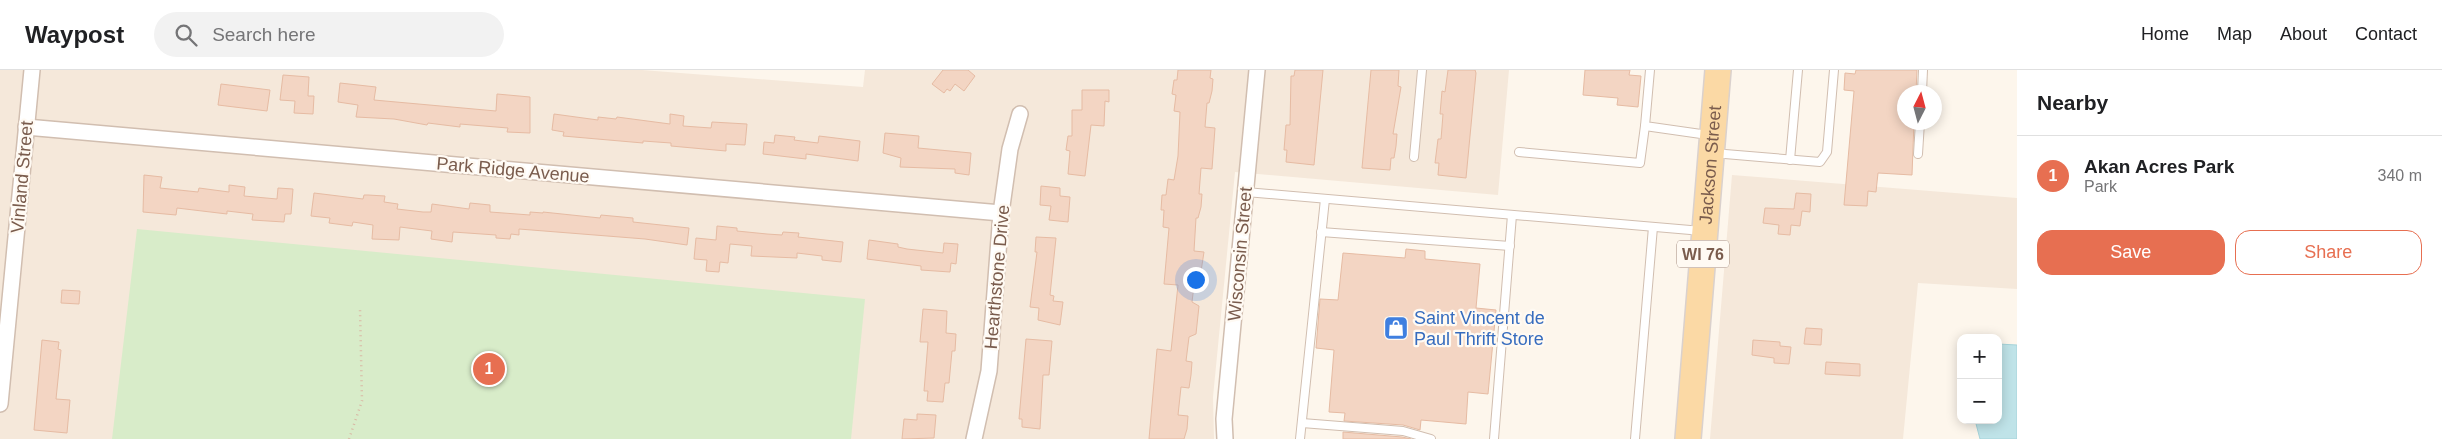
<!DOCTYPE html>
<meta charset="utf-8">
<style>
body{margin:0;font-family:Arial,sans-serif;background:#f2f2f2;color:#202124}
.controls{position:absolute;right:15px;bottom:15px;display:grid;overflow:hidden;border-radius:10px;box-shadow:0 2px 12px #0003}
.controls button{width:45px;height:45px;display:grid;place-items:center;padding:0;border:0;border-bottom:1px solid #e0e0e0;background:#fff;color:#202124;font:25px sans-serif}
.compass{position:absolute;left:1897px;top:15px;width:45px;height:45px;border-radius:50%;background:#fff;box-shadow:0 2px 12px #0003;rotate:6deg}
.you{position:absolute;left:1195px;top:209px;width:18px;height:18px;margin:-12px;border:4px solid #fff;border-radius:50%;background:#1a73e8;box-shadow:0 0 0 8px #1a73e833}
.badge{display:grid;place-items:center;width:32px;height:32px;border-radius:50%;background:#e76f51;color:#fff;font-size:16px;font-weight:700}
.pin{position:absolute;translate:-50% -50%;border:2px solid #fff;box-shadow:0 1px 5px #0006}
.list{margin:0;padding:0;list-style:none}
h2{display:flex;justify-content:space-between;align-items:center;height:65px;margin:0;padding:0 20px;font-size:21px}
h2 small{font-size:16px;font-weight:400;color:#757577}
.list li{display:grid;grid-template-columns:32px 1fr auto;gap:15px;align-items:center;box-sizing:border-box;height:80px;padding:0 20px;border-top:1px solid #e0e0e0}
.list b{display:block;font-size:19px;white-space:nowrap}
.list p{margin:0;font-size:16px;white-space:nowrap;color:#757577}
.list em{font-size:16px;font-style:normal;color:#757577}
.actions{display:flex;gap:10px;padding:15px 20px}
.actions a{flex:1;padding:11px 0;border:1px solid #e76f51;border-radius:15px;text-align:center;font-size:18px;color:#e76f51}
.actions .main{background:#e76f51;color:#fff}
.icon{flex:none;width:28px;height:28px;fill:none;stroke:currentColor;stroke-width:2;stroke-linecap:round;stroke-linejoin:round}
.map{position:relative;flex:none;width:2017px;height:369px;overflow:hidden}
header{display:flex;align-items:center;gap:30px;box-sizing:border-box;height:70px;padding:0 25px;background:#fff;border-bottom:1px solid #e0e0e0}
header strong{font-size:24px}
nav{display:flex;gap:28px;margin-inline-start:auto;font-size:18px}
.search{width:350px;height:45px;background:#f2f2f2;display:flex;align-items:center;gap:12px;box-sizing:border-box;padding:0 18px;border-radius:28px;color:#757577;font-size:19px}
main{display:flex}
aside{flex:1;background:#fff}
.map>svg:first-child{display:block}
.residential{fill:#f5e8da}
.green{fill:#d8ecc9}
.water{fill:#bfe3e8;stroke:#a5d3da}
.building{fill:#f3d5c3;stroke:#e6bba3}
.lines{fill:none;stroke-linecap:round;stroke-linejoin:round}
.service-casing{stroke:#d1beb0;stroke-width:10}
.minor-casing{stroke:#d1beb0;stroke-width:18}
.primary-casing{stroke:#dad1cd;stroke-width:28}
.path{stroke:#d9b8a5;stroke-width:2.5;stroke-dasharray:1 4;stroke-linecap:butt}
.service{stroke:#fff;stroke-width:8}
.minor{stroke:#fff;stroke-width:15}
.primary{stroke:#fbd9a5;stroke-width:25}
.labels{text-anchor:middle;stroke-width:4.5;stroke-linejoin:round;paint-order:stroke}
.shield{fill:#fffaf3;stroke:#a28b7f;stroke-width:1}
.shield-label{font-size:16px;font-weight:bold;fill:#7a5c4d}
.street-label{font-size:18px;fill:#7a5c4d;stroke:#fffaf3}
.shop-label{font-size:18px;fill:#366cbe;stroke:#fffaf3;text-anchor:start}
</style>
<header>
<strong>Waypost</strong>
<div class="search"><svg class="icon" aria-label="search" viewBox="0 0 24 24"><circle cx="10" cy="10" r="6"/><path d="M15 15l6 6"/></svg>Search here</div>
<nav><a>Home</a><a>Map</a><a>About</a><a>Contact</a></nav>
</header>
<main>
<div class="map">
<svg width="2017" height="369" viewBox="0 0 2017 369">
<rect width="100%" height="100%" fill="#fdf6ec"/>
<g class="residential">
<path d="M0 0H642L863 17 865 0H1509L1498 125 1235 102 1213 327 1214 369H0Z"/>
<path d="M1732 105 2017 128V219L1918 213 1903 369H1710Z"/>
</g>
<path class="green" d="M137 159 865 229 851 369H112Z"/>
<path class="water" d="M1998 274 2017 275V369H1980L1975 350H1998Z"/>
<g class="building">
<path d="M943 0H968L975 6 964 21 955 14 950 21 947 19 944 23 932 14Z"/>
<path d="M1178 0H1211L1210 8 1213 9 1212 21 1209 33H1207L1205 57 1215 58 1212 99 1201 98 1199 124H1202L1201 137 1198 148H1196L1194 181 1204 182 1200 208 1195 207 1192 232 1199 236 1196 264 1189 267 1186 291 1192 292 1191 305 1189 318 1181 317 1178 345 1188 346 1187 359 1184 369H1149L1157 279 1171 281 1178 215 1164 214 1169 158 1163 157 1164 140H1161L1162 125H1166L1168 109 1174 110 1178 86 1180 42 1174 41 1176 25 1172 24 1174 10H1177Z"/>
<path d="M1295 0H1323L1314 95 1286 92 1287 80H1284L1286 55H1290L1291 6H1294Z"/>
<path d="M1371 0H1399L1398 16 1401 17 1393 64H1397L1396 76 1394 88H1391L1390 100 1362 98Z"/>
<path d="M1448 0H1475L1476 3 1466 108 1438 105 1439 93H1435L1438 69H1441L1442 57 1443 44H1440L1442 21 1445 22Z"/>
<path d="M1585 0H1630L1629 5 1641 6 1638 37 1617 35 1618 28 1583 25Z"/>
<path d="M1856 0H1917L1916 22H1904V52H1914L1912 105 1878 103 1876 122 1868 121 1867 136 1844 135 1854 21 1844 20 1845 3 1855 4Z"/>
<path d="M283 5 309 7 308 26H314L313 44 294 43 295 31 280 30Z"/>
<path d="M340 13 376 17 374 30 496 41 497 24 530 27V63L507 62 508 58 460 54V57L428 53 427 55 394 49 356 47 358 35 338 32Z"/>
<path d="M221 14 270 20 267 41 218 35Z"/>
<path d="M1082 20H1109V32L1105 31 1104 56 1091 55 1085 106 1068 104 1070 81 1066 80 1068 66H1072V40H1082Z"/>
<path d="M554 44 598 50V47L616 49 617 47 670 54V44L684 46 683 56 711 58 712 52 747 54 745 75 726 74V81L671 76V73L643 71V73L563 66 564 62 552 60Z"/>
<path d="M885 63 919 66 918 78 971 83 969 105 955 103V99L900 97 901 88 883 83Z"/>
<path d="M775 65 795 67 794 70 818 73 819 66 860 71 858 91 806 84V89L763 84 764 72 774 73Z"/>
<path d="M144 105 162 107 160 118 198 122 199 118 229 122V115L245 117 244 126 277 129 278 118 293 119 291 144H285L284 152 252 150 253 144 227 141V144L177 138 176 145 143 142Z"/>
<path d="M1041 116 1060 118V126L1070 127 1068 152 1049 150 1051 136 1040 135Z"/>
<path d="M314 123 363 129 364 125H368L385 126 384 132 398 134 397 139 423 142H431L432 134 469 139 470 133 490 135V142L530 145V142L543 143V142L600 148 601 145 633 148V152L689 158 687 175 645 169 519 159V165L511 164 510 169 496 168V165L453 162 452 172 431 169 432 161 400 157 399 170 372 169 373 155 353 152 352 156 329 153 330 148 311 146Z"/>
<path d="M1796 123 1811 124 1810 142 1802 141 1800 156 1791 155 1790 165 1778 164 1779 155 1763 153 1765 138 1794 139Z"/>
<path d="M717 156 737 158V161L767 164 782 165 783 162 799 163 798 167 843 172 841 192 822 190V186L797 183V188L751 186 752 176 730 174 728 193 720 192 719 202 706 201 707 190 694 189 696 168 716 170Z"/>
<path d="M1036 167 1056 168 1050 225 1054 226 1053 231 1063 232 1060 255 1038 250 1039 238 1030 237 1037 182H1035Z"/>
<path d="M869 170 898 174V177L907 179 943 183 944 173 958 174 956 194 951 193 950 202 921 200V196L867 189Z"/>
<path d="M1406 179 1425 181V189L1480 194 1476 238 1496 240 1488 324 1468 322 1466 354 1421 350 1420 360 1403 355 1344 351 1345 343 1329 342 1334 280 1316 278 1320 229 1338 230 1343 183 1405 188Z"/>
<path d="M62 220 80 221 79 234 61 233Z"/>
<path d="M923 239 947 241 946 263 956 264 955 281H952L949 313H945L943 332 927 331 928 321H924L928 272H920Z"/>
<path d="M1806 258 1822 259 1821 275 1804 274Z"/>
<path d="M1026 269 1052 271 1049 305H1043L1040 359 1022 357V349H1019Z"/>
<path d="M42 270 59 272 58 279 61 280 56 329 70 330 67 363 34 360Z"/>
<path d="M1753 270 1780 272V276L1791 277 1789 294 1774 293V288L1752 285Z"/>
<path d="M1826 292 1860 294V306L1825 304Z"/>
<path d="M917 344 936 345 934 368 902 369 904 349 917 350Z"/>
<path d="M1343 362 1402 367 1411 369H1343Z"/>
</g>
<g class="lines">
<defs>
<g id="service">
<path d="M1650 0 1645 56 1708 65"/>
<path d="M1922 22 1923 0"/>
<path d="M1519 82 1640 93 1645 56"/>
<path d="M1713 83 1820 92 1827 82 1834 0"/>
<path d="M1918 84 1920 52"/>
<path d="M1414 87 1422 0"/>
<path d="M1790 90 1798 0"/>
<path d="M1246 122 1702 161"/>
<path d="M1321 162 1510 176"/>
<path d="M1302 353 1403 361 1431 369"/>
<path d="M1300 369 1325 129"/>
<path d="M1494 369 1512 145"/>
<path d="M1635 369 1653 157"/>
</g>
<g id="minor">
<path d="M26 57 1001 143"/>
<path d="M0 334 32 0"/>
<path d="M974 369 989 301 1001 143 1010 79 1020 44"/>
<path d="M1225 369 1224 349 1257 0"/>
</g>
<g id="primary">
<path id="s1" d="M1688 369 1718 0"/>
</g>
</defs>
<use href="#service" class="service-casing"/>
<use href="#minor" class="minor-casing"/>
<use href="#primary" class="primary-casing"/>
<path class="path" d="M349 369 362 331 360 238"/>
<use href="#service" class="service"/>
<use href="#minor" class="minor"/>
<use href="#primary" class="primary"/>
</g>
<defs>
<symbol id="shop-square" viewBox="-11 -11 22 22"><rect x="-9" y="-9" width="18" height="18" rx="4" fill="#3f7fe0" stroke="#fffaf3"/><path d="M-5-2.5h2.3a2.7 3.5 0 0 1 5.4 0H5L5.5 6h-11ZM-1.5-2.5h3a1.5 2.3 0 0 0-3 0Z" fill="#fff"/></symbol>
</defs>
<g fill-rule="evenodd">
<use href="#shop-square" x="1382" y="244" width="28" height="28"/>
</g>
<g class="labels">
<rect class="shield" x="1677" y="170.5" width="52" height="27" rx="4"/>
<g class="shield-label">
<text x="1703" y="190">WI 76</text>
</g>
<g class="street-label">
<text dy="6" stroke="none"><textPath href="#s1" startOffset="275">Jackson Street</textPath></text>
<text transform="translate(513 100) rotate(5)" y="6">Park Ridge Avenue</text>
<text transform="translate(22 107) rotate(-85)" y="6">Vinland Street</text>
<text transform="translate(1240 184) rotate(-85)" y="6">Wisconsin Street</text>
<text transform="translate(997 207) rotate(-85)" y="6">Hearthstone Drive</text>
</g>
<g class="shop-label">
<text x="1414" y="254">Saint Vincent de<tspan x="1414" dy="21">Paul Thrift Store</tspan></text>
</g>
</g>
</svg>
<div class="controls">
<button>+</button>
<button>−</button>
</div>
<svg class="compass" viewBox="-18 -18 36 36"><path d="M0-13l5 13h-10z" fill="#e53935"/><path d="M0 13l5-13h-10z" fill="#757577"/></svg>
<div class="you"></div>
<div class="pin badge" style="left:489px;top:299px">1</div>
</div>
<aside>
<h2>Nearby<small></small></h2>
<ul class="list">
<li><span class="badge">1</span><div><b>Akan Acres Park</b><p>Park</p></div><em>340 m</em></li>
</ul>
<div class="actions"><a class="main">Save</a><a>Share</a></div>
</aside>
</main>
